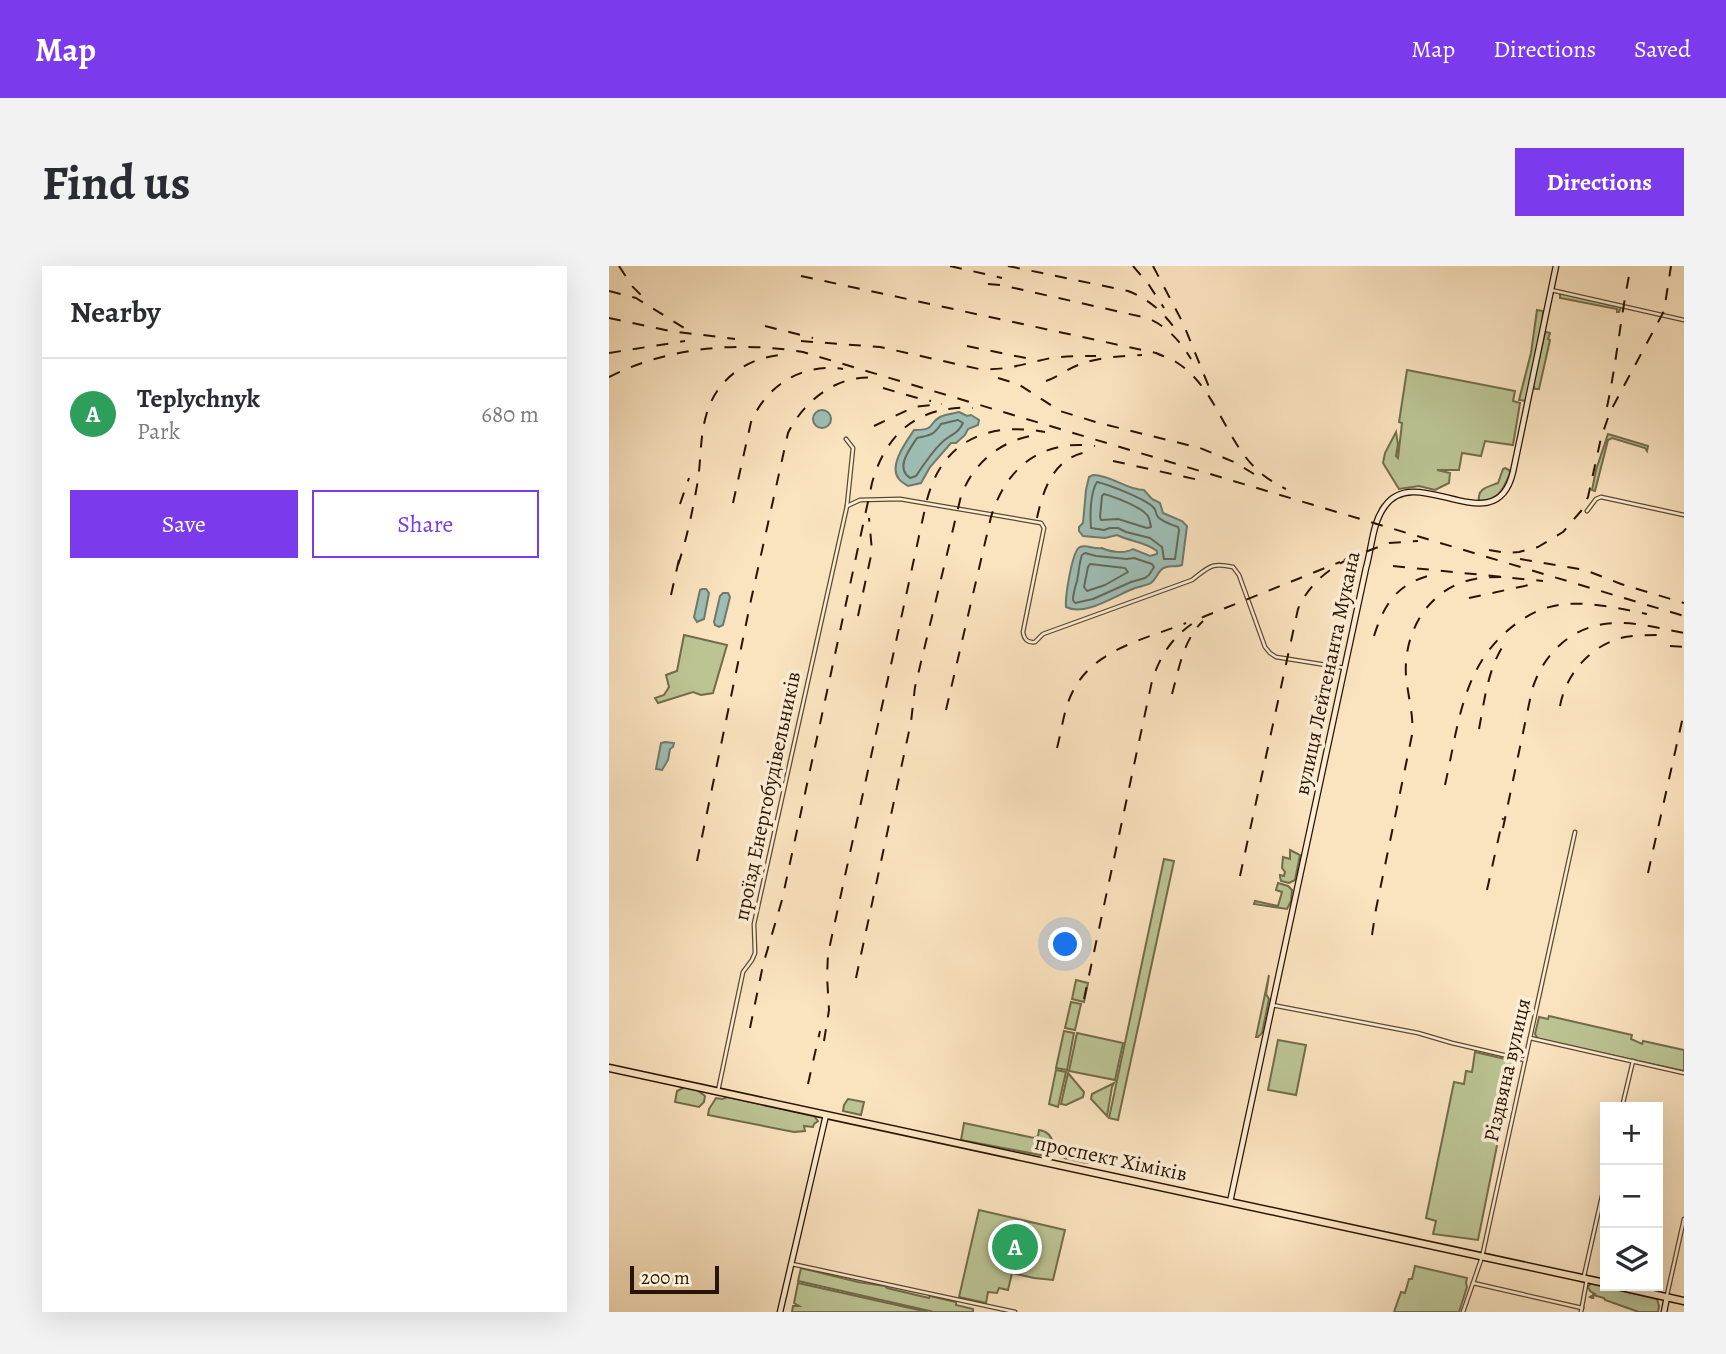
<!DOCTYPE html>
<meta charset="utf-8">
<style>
body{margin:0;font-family:Alegreya,serif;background:#f2f2f3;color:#2b2b33}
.controls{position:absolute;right:21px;bottom:21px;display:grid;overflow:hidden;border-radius:0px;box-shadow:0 7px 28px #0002}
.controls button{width:63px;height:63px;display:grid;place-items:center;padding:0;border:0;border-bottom:2px solid #e1e1e2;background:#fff;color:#2b2b33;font:35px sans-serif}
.scale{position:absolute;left:21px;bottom:18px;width:89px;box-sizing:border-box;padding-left:7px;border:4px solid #291400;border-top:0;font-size:19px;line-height:24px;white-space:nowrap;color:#291400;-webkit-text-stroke:5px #fcedd5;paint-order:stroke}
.you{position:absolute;left:457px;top:679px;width:24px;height:24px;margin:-18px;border:5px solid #fff;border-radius:50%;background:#1a73e8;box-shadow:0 0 0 10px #1a73e833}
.badge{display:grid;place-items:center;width:46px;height:46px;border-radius:50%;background:#7c3aed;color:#fff;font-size:23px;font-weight:700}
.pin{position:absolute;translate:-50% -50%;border:4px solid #fff;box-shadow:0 2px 7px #0006}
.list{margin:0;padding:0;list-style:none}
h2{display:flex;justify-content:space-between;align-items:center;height:91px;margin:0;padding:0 28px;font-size:30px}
h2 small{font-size:23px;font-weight:400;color:#7c7c81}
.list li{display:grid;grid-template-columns:46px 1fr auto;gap:21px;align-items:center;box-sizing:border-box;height:112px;padding:0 28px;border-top:2px solid #e1e1e2}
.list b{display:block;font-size:26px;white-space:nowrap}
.list p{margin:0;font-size:23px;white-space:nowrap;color:#7c7c81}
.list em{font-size:23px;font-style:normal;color:#7c7c81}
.actions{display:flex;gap:14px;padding:21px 28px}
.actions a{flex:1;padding:16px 0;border:2px solid #7c3aed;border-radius:0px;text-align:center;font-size:24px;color:#7c3aed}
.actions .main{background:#7c3aed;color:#fff}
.icon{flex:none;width:38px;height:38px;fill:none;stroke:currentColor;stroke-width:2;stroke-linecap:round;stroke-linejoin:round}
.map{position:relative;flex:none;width:1075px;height:1046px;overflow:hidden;border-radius:0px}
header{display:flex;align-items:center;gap:42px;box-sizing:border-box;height:98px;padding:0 35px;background:#7c3aed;color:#fff}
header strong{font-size:33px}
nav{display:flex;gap:38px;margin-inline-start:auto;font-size:24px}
.intro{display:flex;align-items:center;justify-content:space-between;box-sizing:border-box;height:168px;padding:0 42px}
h1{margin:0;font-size:49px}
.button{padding:18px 32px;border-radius:0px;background:#7c3aed;color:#fff;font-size:24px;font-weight:700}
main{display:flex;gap:42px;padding:0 42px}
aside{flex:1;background:#fff;border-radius:0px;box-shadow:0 7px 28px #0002}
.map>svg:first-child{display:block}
.green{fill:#bcc494;stroke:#726c4a;stroke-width:2}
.water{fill:#9ebeb5;stroke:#6f7a6d;stroke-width:2}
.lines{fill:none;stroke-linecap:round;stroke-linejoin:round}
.shore{stroke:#64695a;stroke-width:2}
.street-casing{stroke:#5d4830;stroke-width:5}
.secondary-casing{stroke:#291400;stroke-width:7}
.primary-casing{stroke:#291400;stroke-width:9}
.street{stroke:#fcedd5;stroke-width:2.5}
.secondary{stroke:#fcedd5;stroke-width:4.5}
.primary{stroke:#fae3bf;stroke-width:6}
.rail{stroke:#291400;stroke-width:2;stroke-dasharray:12 12;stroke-linecap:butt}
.labels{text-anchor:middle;stroke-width:7;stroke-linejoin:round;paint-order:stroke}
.street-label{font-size:21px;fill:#291400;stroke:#fcedd5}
</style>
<header>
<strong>Map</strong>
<nav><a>Map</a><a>Directions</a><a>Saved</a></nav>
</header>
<div class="intro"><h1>Find us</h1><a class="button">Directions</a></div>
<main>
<aside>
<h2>Nearby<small></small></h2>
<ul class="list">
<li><span class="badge" style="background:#2e9e5b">A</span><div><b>Teplychnyk</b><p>Park</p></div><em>680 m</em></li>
</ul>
<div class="actions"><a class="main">Save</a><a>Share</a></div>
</aside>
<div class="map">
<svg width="1075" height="1046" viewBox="0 0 1075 1046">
<rect width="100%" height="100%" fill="#fae3bf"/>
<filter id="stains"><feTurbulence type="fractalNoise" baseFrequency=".00286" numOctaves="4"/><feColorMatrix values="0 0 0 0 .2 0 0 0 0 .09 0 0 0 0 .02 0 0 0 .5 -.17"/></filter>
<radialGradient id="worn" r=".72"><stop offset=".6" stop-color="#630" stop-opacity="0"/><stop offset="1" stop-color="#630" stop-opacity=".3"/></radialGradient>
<g class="green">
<path d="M951 27 1012 41 1010 46H1008V43L951 32Z"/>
<path d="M928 44 934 45 933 59 917 135 910 134 922 87Z"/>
<path d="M937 66 941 67 939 73 941 74 930 123H926L924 119 936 67Z"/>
<path d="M798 104 906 125 904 135 911 137 904 179 876 175 872 190 853 187 850 204H828L841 207 840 217 826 224 810 220 790 223 774 197 776 187 787 166 789 178 787 190 789 192 793 157 790 156Z"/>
<path d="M999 168 1039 180 1038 185 1036 182 1003 172 999 174 986 225 983 224 987 204Z"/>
<path d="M896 202 900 204 901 207C894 224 891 233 870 235 868 222 879 221 889 217L894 203Z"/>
<path d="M75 369 118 379 104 427 92 429 84 426 49 437 46 432 55 429 60 421 57 409 68 405Z"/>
<path d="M681 584 691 589 686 614 680 617 672 615 671 611V609L675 610 676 606 673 602 674 591 681 593Z"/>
<path d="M555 593 565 595 509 854 500 852Z"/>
<path d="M669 617 679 620 683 624 682 635 678 643 645 638 646 635 669 640 673 626 667 624Z"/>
<path d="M660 709 657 728 660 733 653 767 649 771H647Z"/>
<path d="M467 714 479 717 475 736 463 733Z"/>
<path d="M462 736 472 738 466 764 456 762Z"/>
<path d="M940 750 1023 769 1022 773 1033 778 1034 775 1075 784V805L929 773 926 768 930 751 939 753Z"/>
<path d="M455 765 465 767 458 804 447 802Z"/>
<path d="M468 767 514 777 506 814 460 805Z"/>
<path d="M669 774 697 779 687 829 659 824Z"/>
<path d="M866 786 905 795 869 974 824 968 827 955 817 952 845 816 855 818 857 805 863 806Z"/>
<path d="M447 804 457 806 449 841 440 838Z"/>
<path d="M459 807 475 826 474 831 457 839 452 838Z"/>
<path d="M505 817 503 821 498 850 482 833 483 828Z"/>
<path d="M76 821 88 824 96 830 95 836 90 841 66 836 68 825Z"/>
<path d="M119 831 205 850 209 855 205 858 204 861 195 860 196 865 185 866 99 849 100 843 107 832 113 833Z"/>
<path d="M239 833 255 836 252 849 234 845 235 839Z"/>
<path d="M355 857 425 872 429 870 430 864C439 865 443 871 445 879L442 891 352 874Z"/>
<path d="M453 879 481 884 483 889 481 896 477 897 451 891 449 889 450 880Z"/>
<path d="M370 944 456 964 444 1014 425 1012 403 1007 399 1024 390 1022 388 1027 379 1026 377 1037 350 1031Z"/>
<path d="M806 1000 858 1012 857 1017 858 1021 850 1046H785L792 1026 796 1027 800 1013H803Z"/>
<path d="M192 1002 249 1016 276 1020 278 1022 320 1032 321 1030 347 1036V1039L364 1043V1046H325L189 1015Z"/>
<path d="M189 1017 319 1046H183L184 1040H190L185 1037Z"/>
<path d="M982 1017 1048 1033 1050 1040 1049 1046H1030L996 1034 995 1032 984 1029 983 1031 985 1032H983L981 1031 986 1028 981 1025 979 1021Z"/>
</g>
<g class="water">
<circle cx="213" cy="153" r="9"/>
<path d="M350 146 358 150 362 149 370 154 369 159 359 163 356 169 347 177H342L321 201 312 217 299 220C296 218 292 216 290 213 279 200 297 176 305 164 328 164 318 158 331 151 337 148 344 148 350 146Z"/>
<path d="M484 209C503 209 517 224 535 224L543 233 551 237 554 247 573 255 578 260 573 299C567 302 557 298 552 304 548 308 547 313 542 317 537 320 531 320 526 322 507 329 476 351 457 341 456 332 463 284 471 281 478 278 485 284 493 282 501 286 516 288 524 283L541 290 548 288V285C535 275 522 276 508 269L496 272 474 270 470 265V261L474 257 477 224 480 211Z"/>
<path d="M93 323H97L100 327 95 353 88 356 85 351 91 324Z"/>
<path d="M114 327H119L121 331 114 359 110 361 106 359 105 356 111 330Z"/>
<path d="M56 476 65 477 64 481 61 483 59 494 53 504 47 503 52 477Z"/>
</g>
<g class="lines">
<g class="shore">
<path d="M349 154 354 157C349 167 345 167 337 173 326 181 315 198 307 210L301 212C286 202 300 184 308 172 321 169 324 170 332 158Z"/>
<path d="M488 216C501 219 536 233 544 241 549 246 545 246 549 251 554 256 563 259 569 261L570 264 566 293H555L553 281 541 272 517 266 509 262H501L495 264 482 262C481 250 481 227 488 216Z"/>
<path d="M495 228C506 231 532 241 538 249 541 252 541 257 542 261L538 262 509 253 492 254 491 251 493 230Z"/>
<path d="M476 287 487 290 518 293 525 292 543 298 545 301 540 309 536 312 522 316 484 333 466 337 464 334C464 327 466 322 468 315 470 306 470 297 473 289Z"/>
<path d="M481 298 516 302 519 306 496 319 478 325 475 321 479 301Z"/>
</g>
<defs>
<g id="street">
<path d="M942 24 1075 54"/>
<path d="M238 240 251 234 291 233 432 257 435 262 414 366C415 373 418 377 426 376L434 368 583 314C600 301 602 296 624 301L630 309 656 381 661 387 667 391 736 402"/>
<path d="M978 245 987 233 992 231 1075 249"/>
<path d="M663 739 809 767 843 777 916 794"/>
<path d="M921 772 1075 807"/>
<path d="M109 825 134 706 143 694 146 687 145 658 238 240 244 182 237 173"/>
<path d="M1013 841 1024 795"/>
<path d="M183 998 406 1046"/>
<path d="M975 1010 996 917"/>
<path d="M864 1017 973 1042"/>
<path d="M1058 1029 1075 953"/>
<path d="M854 1046 873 991 966 566"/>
<path d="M972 1046 978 1013"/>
</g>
<g id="secondary">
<path d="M621 936 757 302C763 282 763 257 776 240 808 195 887 279 904 206L947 0"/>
<path d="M171 1046 217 849"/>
<path d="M1055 1046 1058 1031"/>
</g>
<g id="primary">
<path d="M0 802 996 1017"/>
<path d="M1008 1020 1075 1035"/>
</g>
</defs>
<use href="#street" class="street-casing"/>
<use href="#secondary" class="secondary-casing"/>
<use href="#primary" class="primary-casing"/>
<use href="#street" class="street"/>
<use href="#secondary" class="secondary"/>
<use href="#primary" class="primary"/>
<g class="rail">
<path d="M10 0 23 20 36 33"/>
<path d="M341 0 393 12"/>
<path d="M399 0 519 25C540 33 554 46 567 64"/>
<path d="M524 0 540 19 555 42"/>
<path d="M544 0 574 57 600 121"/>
<path d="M192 10 547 87C553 90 561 92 567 96 601 117 612 158 635 189 646 204 660 215 677 223"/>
<path d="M379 18 392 19 538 52C558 60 571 75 582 93"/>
<path d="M0 25 27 32 80 65"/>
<path d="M0 52 61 65 126 73"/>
<path d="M156 60 204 72"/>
<path d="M192 75 271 81 370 103C397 105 417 97 442 92 457 90 472 90 487 90"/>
<path d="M358 80 426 94"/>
<path d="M0 87 76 75"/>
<path d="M0 111C59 81 129 75 194 86L1075 350"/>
<path d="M389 112 409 118 451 145 490 157 591 182 625 196 645 208"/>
<path d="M437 115C450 111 459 102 472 98 490 91 514 90 533 89"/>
<path d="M274 122 312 133 322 135"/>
<path d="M998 141C1008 94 1012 47 1022 0"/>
<path d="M265 160 305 141 333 138"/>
<path d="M504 195 590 214"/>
<path d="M124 237 142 156C158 119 193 97 234 103"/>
<path d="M71 238 80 212"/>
<path d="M428 252C435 219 447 188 485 185"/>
<path d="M880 284 897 287 910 286 929 281 954 266 972 245 979 231 992 172 1001 146 1055 45 1062 0"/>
<path d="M911 293 976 304 1012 318 1075 337"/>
<path d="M735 294 780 277 809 275"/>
<path d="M69 299C78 272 84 243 89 214 92 193 91 171 97 150 106 115 136 92 172 89"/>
<path d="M784 300 934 315"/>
<path d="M62 329 71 289"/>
<path d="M860 332 920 319"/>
<path d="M249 350 263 285 260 252"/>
<path d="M765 370C776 335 790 316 827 308"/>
<path d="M1061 380 1075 381"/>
<path d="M563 428C570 403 574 374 594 355"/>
<path d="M951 440C957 407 983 378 1016 371 1027 369 1038 369 1049 369"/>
<path d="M337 444 382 251C397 201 433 173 486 180"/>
<path d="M870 463C876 432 879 400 898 374"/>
<path d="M448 482C453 463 455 442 464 425 485 383 537 373 577 357"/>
<path d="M836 519C850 457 853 397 908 357 923 346 940 339 958 338 984 336 1013 343 1038 348"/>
<path d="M894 562 923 424C935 384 968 356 1011 357 1032 357 1054 363 1075 367"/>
<path d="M88 595 142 334 179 167C196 133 230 107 270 112"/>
<path d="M1039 607 1075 446"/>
<path d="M631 610 689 343C700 318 719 303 743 291"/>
<path d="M878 624 894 552"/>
<path d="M763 669 767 643 803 469C805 449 799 431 797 410 794 366 820 321 866 313 876 311 887 311 898 311"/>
<path d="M247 712 302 456 306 421 352 230C364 197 392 174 427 169"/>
<path d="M475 733 543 415C552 386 567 366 594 351L731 296"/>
<path d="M141 762 154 699 173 634 263 217C277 166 311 139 364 142"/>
<path d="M215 775 220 744 218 710 219 688 317 238C331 176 377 155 436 166"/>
<path d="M199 818 211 765"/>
</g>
</g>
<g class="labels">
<g class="street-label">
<text transform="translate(718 407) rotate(-78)" y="7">вулиця Лейтенанта Мукана</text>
<text transform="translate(158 530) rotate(-78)" y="7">проїзд Енергобудівельників</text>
<text transform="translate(898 804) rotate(-77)" y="7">Різдвяна вулиця</text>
<text transform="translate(502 892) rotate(12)" y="7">проспект Хіміків</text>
</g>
</g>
<rect width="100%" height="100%" filter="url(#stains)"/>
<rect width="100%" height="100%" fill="url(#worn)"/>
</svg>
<div class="controls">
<button>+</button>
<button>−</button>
<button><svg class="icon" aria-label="layers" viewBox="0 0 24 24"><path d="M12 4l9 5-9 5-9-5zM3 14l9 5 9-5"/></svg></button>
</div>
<div class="scale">200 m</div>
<div class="you"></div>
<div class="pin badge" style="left:406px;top:981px;background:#2e9e5b">A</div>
</div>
</main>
